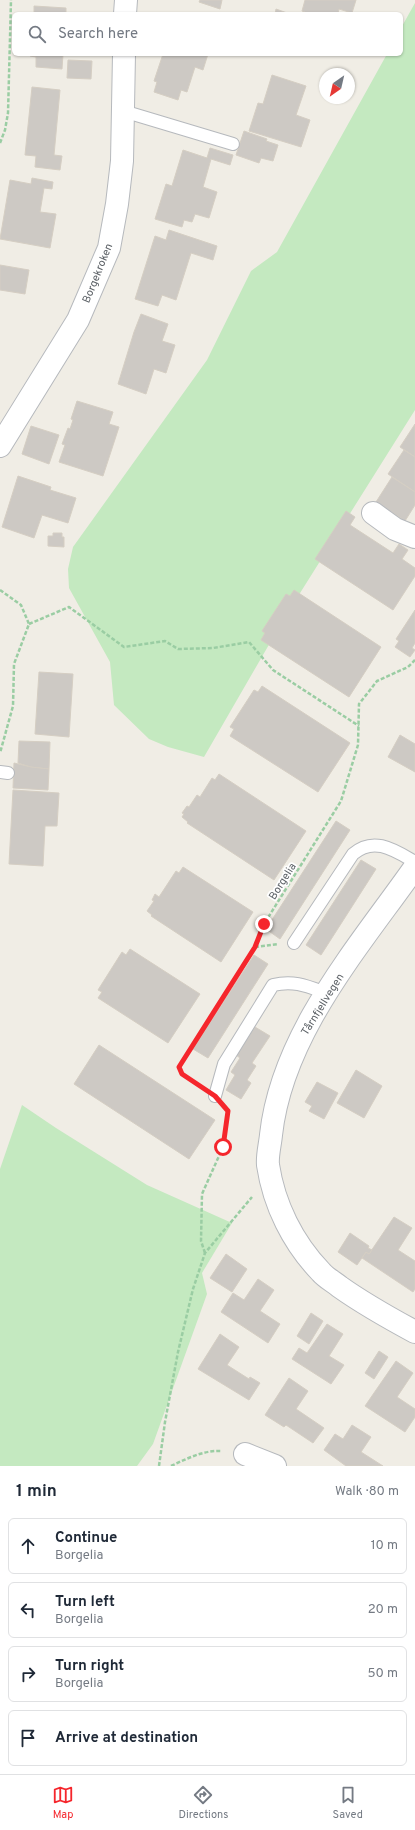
<!DOCTYPE html>
<meta charset="utf-8">
<style>
body{margin:0;font-family:Overpass,sans-serif;background:#f2f2f3;color:#1f2937}
.compass{position:absolute;left:319px;top:68px;width:36px;height:36px;border-radius:50%;background:#fff;box-shadow:0 1px 3px #0004;rotate:214deg}
.stop{position:absolute;width:12px;height:12px;margin:-9px;border:3px solid #f5262c;border-radius:50%;background:#fff}
.stop.end{background:#f5262c;border-color:#fff;box-shadow:0 1px 4px #0008}
.list{margin:0;padding:0;list-style:none}
h2{display:flex;justify-content:space-between;align-items:center;height:52px;margin:0;padding:0 16px;font-size:17px}
h2 small{font-size:13px;font-weight:400;color:#747a83}
.list li{display:grid;grid-template-columns:26px 1fr auto;gap:12px;align-items:center;box-sizing:border-box;height:56px;margin:0 8px 8px;padding:0 8px;border:1px solid #e0e1e3;border-radius:6px}
.list b{display:block;font-size:15px;white-space:nowrap}
.list p{margin:0;font-size:13px;white-space:nowrap;color:#747a83}
.list em{font-size:13px;font-style:normal;color:#747a83}
.icon{flex:none;width:22px;height:22px;fill:none;stroke:currentColor;stroke-width:2;stroke-linecap:round;stroke-linejoin:round}
.map{position:relative;flex:none;width:415px;height:1466px;overflow:hidden}
.search{position:absolute;background:#fff;box-shadow:0 1px 3px #0004;left:12px;right:12px;top:12px;height:44px;display:flex;align-items:center;gap:10px;box-sizing:border-box;padding:0 14px;border-radius:6px;color:#747a83;font-size:15px}
.sheet{height:308px;background:#fff}
nav{display:flex;justify-content:space-around;align-items:center;box-sizing:border-box;height:56px;border-top:1px solid #e0e1e3;background:#fff;font-size:11px;color:#747a83}
nav a{display:grid;justify-items:center;gap:2px}
nav .on{color:#f5262c}
.map>svg:first-child{display:block}
.green{fill:#c4e9c0}
.building{fill:#cdc9c4;stroke:#d5cec3}
.lines{fill:none;stroke-linecap:round;stroke-linejoin:round}
.lane-casing{stroke:#b6b9bd;stroke-width:14}
.street-casing{stroke:#b6b9bd;stroke-width:24}
.path{stroke:#9acda3;stroke-width:2.5;stroke-dasharray:4 2;stroke-linecap:butt}
.lane{stroke:#fff;stroke-width:12}
.street{stroke:#fff;stroke-width:22}
.route{stroke:#f5262c;stroke-width:5}
.labels{text-anchor:middle;stroke-width:3.5;stroke-linejoin:round;paint-order:stroke}
.street-label{font-size:11px;fill:#5d6267;stroke:#fff}
</style>
<div class="map">
<svg width="415" height="1466" viewBox="0 0 415 1466">
<rect width="100%" height="100%" fill="#f0ede5"/>
<g class="green">
<path d="M415 3V410L285 617 204 757 168 747 149 739 114 705 110 662 69 588 68 569 73 547 207 360 251 271 277 252 387 54H401V28Z"/>
<path d="M22 1105 56 1128 147 1185 232 1223 202 1273 207 1294 153 1444 137 1466H0V1169Z"/>
</g>
<g class="building">
<path d="M200 0H222L220 9 199 2Z"/>
<path d="M305 0H356L352 13 339 9 338 14H304L305 12 302 11Z"/>
<path d="M34 6 66 8V14H34Z"/>
<path d="M276 9 290 14H275Z"/>
<path d="M31 54H63L62 69 36 67V57L30 56Z"/>
<path d="M163 54H208L203 70 195 67 187 92 181 90 178 100 154 92 157 82 154 81Z"/>
<path d="M68 60 92 61 91 79 67 78Z"/>
<path d="M272 75 306 86 296 115 310 120 301 147 249 131 258 103 263 104Z"/>
<path d="M32 87 60 90 54 155 62 156 60 170 35 167 36 156 25 155Z"/>
<path d="M244 131 267 139 266 141 278 145 273 161 261 158 259 163 236 155Z"/>
<path d="M210 148 233 155 230 165 211 159 203 187 217 192 209 218 195 214 192 222 184 220 182 227 155 219 166 184 172 186 183 150 207 158Z"/>
<path d="M32 178 53 182 52 189 44 188 40 212 56 214 50 248 0 239 10 180 31 184Z"/>
<path d="M169 230 217 246 213 260 191 253 176 300 162 295 158 306 135 299 155 236 166 240Z"/>
<path d="M0 265 29 270 25 294 0 290Z"/>
<path d="M141 314 168 324 162 341 175 345 166 373 154 369 146 394 118 384 134 332Z"/>
<path d="M77 401 113 412 109 424 119 427 103 476 59 462 65 445 62 444 68 428 70 429 73 420 71 419Z"/>
<path d="M415 424V457L400 447Z"/>
<path d="M31 426 59 435 49 464 22 454Z"/>
<path d="M404 450 415 457V492L388 474Z"/>
<path d="M18 476 51 487 50 490 76 498 68 523 42 515 34 538 2 527Z"/>
<path d="M392 477 415 492V505L405 521 376 502Z"/>
<path d="M346 511 355 517 350 525 393 553 399 544 408 550 402 559 415 568V576L393 610 315 559Z"/>
<path d="M53 533H62V537H64V547L48 546V536H53Z"/>
<path d="M294 590 381 647 349 697 261 640 265 633 262 631 286 594 290 596Z"/>
<path d="M415 610V643L412 648 415 650 410 657 395 647 399 641 396 639Z"/>
<path d="M39 672 73 674 69 737 35 734Z"/>
<path d="M262 686 350 743 318 792 230 736 234 729 230 727 254 690 258 692Z"/>
<path d="M400 735 415 744V772L388 757Z"/>
<path d="M19 741 50 742 49 769 31 767 18 763Z"/>
<path d="M14 763 31 767 49 769 48 790 13 788Z"/>
<path d="M219 774 306 831 274 880 187 823 188 822 182 817 184 814 182 813 187 806 189 807 197 795 200 797 212 778 215 780Z"/>
<path d="M13 790 59 793 57 826H45L43 866 9 864Z"/>
<path d="M336 821 350 830 280 939 266 929Z"/>
<path d="M361 860 376 869 321 955 306 945Z"/>
<path d="M183 867 253 912 221 962 151 916 152 915 147 911 154 901 152 900 155 894 159 897 176 871 179 873Z"/>
<path d="M130 949 200 994 168 1043 98 998 102 992 98 990 122 952 126 955Z"/>
<path d="M254 955 268 964 208 1058 193 1049Z"/>
<path d="M255 1027 270 1036 252 1063 256 1066 247 1080 251 1083 241 1099 226 1090 235 1075 231 1072 240 1058 236 1055Z"/>
<path d="M99 1045 215 1120 189 1159 74 1084Z"/>
<path d="M356 1070 382 1086 364 1118 337 1103Z"/>
<path d="M317 1082 338 1093 324 1119 309 1111 312 1106 305 1102Z"/>
<path d="M394 1217 412 1228 398 1250 415 1261V1289L413 1292 362 1258 366 1252 369 1254Z"/>
<path d="M350 1233 369 1246 368 1248 372 1250 369 1254 366 1252 357 1265 338 1252Z"/>
<path d="M226 1254 247 1269 232 1292 210 1278Z"/>
<path d="M258 1279 274 1290 260 1311 280 1324 268 1343 221 1312 233 1293 244 1300Z"/>
<path d="M311 1313 323 1321 309 1344 297 1336Z"/>
<path d="M327 1324 343 1334 329 1356 344 1365 331 1384 292 1359 299 1348 307 1353Z"/>
<path d="M220 1334 239 1347 227 1365 249 1379 250 1377 260 1383 249 1400 198 1369Z"/>
<path d="M379 1351 388 1357 374 1379 365 1373Z"/>
<path d="M396 1361 413 1373 397 1397 415 1409V1417L405 1432 365 1406Z"/>
<path d="M289 1378 308 1391 296 1409 324 1428 313 1443 286 1425 284 1427 265 1415Z"/>
<path d="M352 1425 371 1437 361 1452 383 1466H346L324 1450 335 1434 343 1439Z"/>
</g>
<g class="lines">
<defs>
<g id="lane">
<path d="M123 111 233 144"/>
<path d="M0 772 8 773"/>
<path d="M294 943 353 854C374 836 394 850 415 862"/>
<path d="M215 1096 224 1064 273 985C294 980 307 986 326 993"/>
</g>
<g id="street">
<path d="M125 14 126 0"/>
<path d="M0 446 78 320 109 248 117 204 122 161 124 54"/>
<path d="M373 513 395 529 415 537"/>
<path d="M415 867C358 948 282 1034 271 1135 270 1145 267 1156 268 1165 274 1205 293 1243 321 1272 326 1278 334 1282 340 1287 364 1304 389 1318 415 1332"/>
<path d="M245 1454 275 1466"/>
</g>
</defs>
<use href="#lane" class="lane-casing"/>
<use href="#street" class="street-casing"/>
<g class="path">
<path d="M0 143 5 130 8 113 11 0"/>
<path d="M0 590 21 605 29 624 14 664 13 706 0 753"/>
<path d="M29 624 69 607 124 647 165 641 178 649 213 648 249 642 273 670 359 726"/>
<path d="M255 947 278 944"/>
<path d="M200 1086 182 1074 179 1067 255 947 264 924 341 801 358 745 359 704 377 681 408 667 415 660"/>
<path d="M205 1253 201 1241 202 1194 223 1147 228 1111 226 1109"/>
<path d="M159 1466 165 1422 178 1352 193 1289 205 1253 252 1197"/>
<path d="M171 1466C188 1458 204 1450 222 1451"/>
</g>
<use href="#lane" class="lane"/>
<use href="#street" class="street"/>
</g>
<g class="lines">
<path class="route" d="M223 1147 228 1111 215 1096 182 1074 179 1067 255 947 264 924"/>
</g>
<g class="labels">
<g class="street-label">
<text transform="translate(97 273) rotate(-68)" y="4">Borgekroken</text>
<text transform="translate(282 881) rotate(-58)" y="4">Borgelia</text>
<text transform="translate(322 1004) rotate(-58)" y="4">Tårnfjellvegen</text>
</g>
</g>
</svg>
<svg class="compass" viewBox="-18 -18 36 36"><path d="M0-13l5 13h-10z" fill="#e53935"/><path d="M0 13l5-13h-10z" fill="#747a83"/></svg>
<div class="stop" style="left:223px;top:1147px"></div>
<div class="stop end" style="left:264px;top:924px"></div>
<div class="search"><svg class="icon" aria-label="search" viewBox="0 0 24 24"><circle cx="10" cy="10" r="6"/><path d="M15 15l6 6"/></svg>Search here</div>
</div>
<section class="sheet">
<h2>1 min<small>Walk · 80 m</small></h2>
<ul class="list">
<li><svg class="icon" aria-label="ahead" viewBox="0 0 24 24"><path d="M12 20V5M6 11l6-6 6 6"/></svg><div><b>Continue</b><p>Borgelia</p></div><em>10 m</em></li>
<li><svg class="icon" aria-label="left" viewBox="0 0 24 24"><path d="M17 20v-9H6M10 6l-5 5 5 5"/></svg><div><b>Turn left</b><p>Borgelia</p></div><em>20 m</em></li>
<li><svg class="icon" aria-label="right" viewBox="0 0 24 24"><path d="M7 20v-9h11M14 6l5 5-5 5"/></svg><div><b>Turn right</b><p>Borgelia</p></div><em>50 m</em></li>
<li><svg class="icon" aria-label="arrive" viewBox="0 0 24 24"><path d="M6 21V4h12l-3 4 3 4H6"/></svg><div><b>Arrive at destination</b></div></li>
</ul>
</section>
<nav>
<a class="on"><svg class="icon" aria-label="map" viewBox="0 0 24 24"><path d="M3 6l6-2 6 2 6-2v14l-6 2-6-2-6 2zM9 4v14M15 6v14"/></svg>Map</a>
<a><svg class="icon" aria-label="directions" viewBox="0 0 24 24"><path d="M12 3l9 9-9 9-9-9zM9 14v-3h6M13 9l2 2-2 2"/></svg>Directions</a>
<a><svg class="icon" aria-label="saved" viewBox="0 0 24 24"><path d="M7 4h10v16l-5-4-5 4z"/></svg>Saved</a>
</nav>
